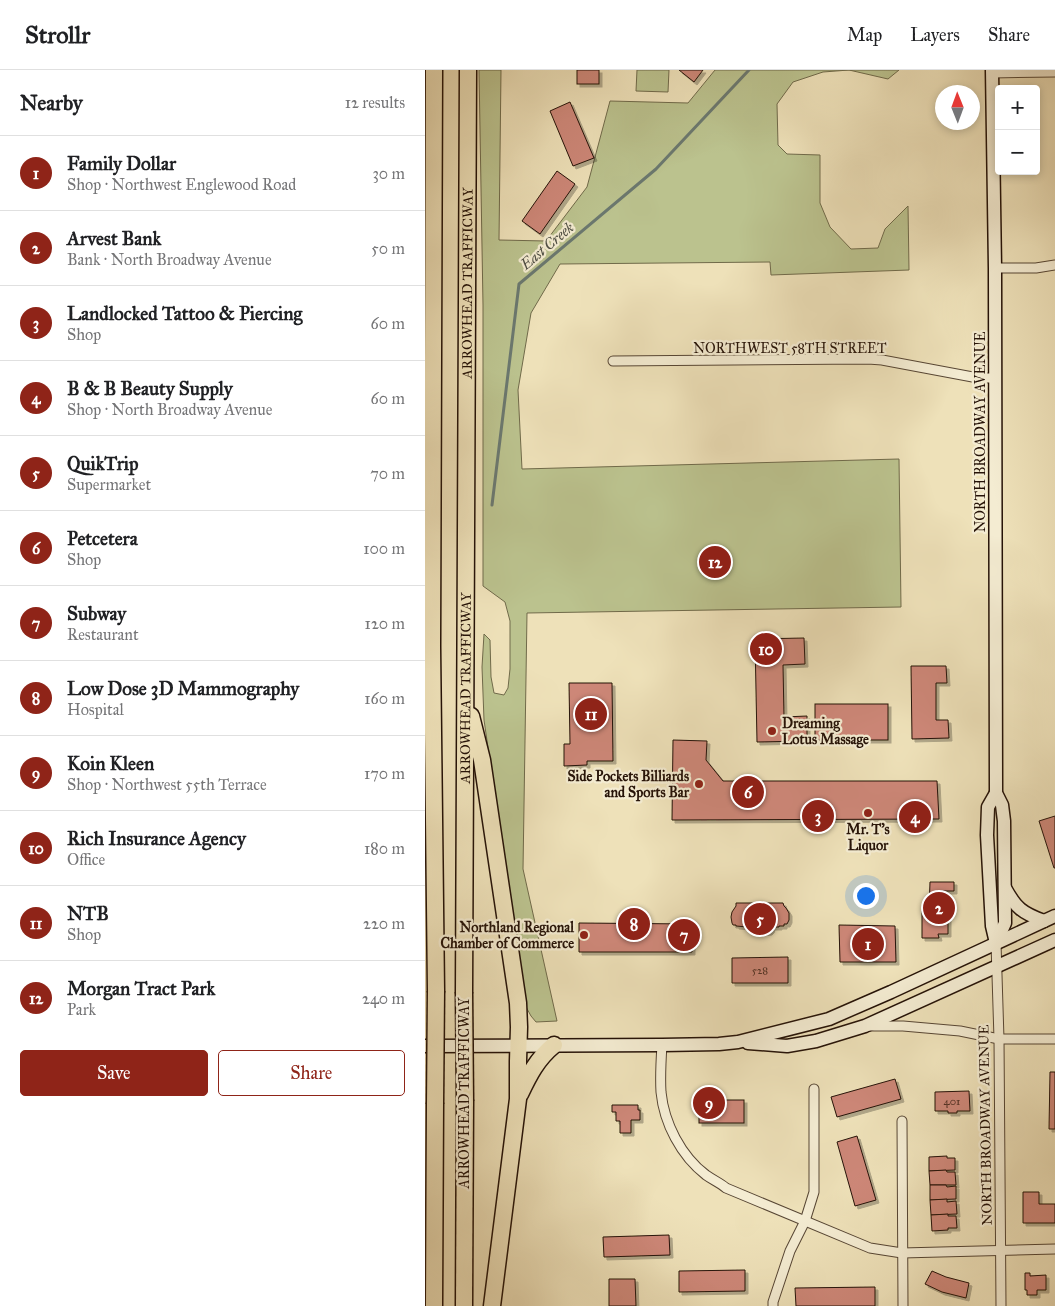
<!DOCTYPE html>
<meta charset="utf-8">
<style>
body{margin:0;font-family:"IM FELL Great Primer",serif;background:#f6f6f6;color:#202124}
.controls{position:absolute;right:15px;top:15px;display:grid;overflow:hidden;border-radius:5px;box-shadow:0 2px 8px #0003}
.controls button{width:45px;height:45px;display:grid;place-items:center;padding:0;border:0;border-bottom:1px solid #e0e0e0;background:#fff;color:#202124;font:25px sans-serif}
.compass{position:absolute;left:510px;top:15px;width:45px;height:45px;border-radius:50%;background:#fff;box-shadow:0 2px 8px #0003;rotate:359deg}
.you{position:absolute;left:440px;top:825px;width:18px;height:18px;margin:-12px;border:4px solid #fff;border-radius:50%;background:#1a73e8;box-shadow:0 0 0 8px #1a73e833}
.badge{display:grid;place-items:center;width:32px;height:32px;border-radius:50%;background:#8f2418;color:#fff;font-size:16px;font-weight:700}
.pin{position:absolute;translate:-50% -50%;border:2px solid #fff;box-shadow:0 1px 5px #0006}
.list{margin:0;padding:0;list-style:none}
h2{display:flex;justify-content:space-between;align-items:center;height:65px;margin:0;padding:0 20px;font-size:21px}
h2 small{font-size:16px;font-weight:400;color:#757577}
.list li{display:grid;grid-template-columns:32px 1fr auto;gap:15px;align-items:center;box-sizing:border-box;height:75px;padding:0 20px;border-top:1px solid #e0e0e0}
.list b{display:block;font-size:19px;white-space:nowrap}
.list p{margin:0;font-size:16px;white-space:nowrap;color:#757577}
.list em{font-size:16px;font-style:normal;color:#757577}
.actions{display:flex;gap:10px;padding:15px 20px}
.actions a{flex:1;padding:11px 0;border:1px solid #8f2418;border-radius:5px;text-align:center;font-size:18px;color:#8f2418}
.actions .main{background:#8f2418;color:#fff}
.map{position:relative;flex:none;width:630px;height:1236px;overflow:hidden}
header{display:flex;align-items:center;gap:30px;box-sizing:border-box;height:70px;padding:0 25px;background:#fff;border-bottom:1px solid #e0e0e0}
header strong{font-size:24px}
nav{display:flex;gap:28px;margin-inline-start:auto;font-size:18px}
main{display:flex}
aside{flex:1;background:#fff}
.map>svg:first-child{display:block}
.green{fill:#bbc28e;stroke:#706a4a}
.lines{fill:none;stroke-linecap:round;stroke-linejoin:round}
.stream{stroke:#6b786f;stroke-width:3}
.building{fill:#cd8778;stroke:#251207;filter:url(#shadow)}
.street-casing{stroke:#574634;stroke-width:11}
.secondary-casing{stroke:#251207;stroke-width:15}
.highway-casing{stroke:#251207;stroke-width:19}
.street{stroke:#f4ecd2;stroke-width:9}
.secondary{stroke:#f4ecd2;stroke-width:12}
.highway{stroke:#eee1b9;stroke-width:16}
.highway-bridge-casing{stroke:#251207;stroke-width:19;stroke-linecap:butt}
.highway-bridge{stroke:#eee1b9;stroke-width:16}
.poi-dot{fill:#8f2418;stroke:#f4ecd2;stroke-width:2}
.labels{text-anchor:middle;stroke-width:4.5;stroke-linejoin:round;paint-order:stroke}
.number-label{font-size:11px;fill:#4f2f23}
.street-label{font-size:14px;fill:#251207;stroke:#f4ecd2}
.poi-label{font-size:14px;font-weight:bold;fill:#251207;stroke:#f4ecd2;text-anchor:end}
.water-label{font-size:15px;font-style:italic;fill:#4e4e44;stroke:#f4ecd2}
</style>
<header>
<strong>Strollr</strong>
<nav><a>Map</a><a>Layers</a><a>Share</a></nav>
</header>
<main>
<aside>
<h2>Nearby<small>12 results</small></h2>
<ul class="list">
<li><span class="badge">1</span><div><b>Family Dollar</b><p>Shop · Northwest Englewood Road</p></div><em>30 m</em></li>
<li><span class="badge">2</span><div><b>Arvest Bank</b><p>Bank · North Broadway Avenue</p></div><em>50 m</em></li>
<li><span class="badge">3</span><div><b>Landlocked Tattoo &amp; Piercing</b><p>Shop</p></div><em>60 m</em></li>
<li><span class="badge">4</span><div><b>B &amp; B Beauty Supply</b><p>Shop · North Broadway Avenue</p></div><em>60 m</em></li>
<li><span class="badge">5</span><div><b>QuikTrip</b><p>Supermarket</p></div><em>70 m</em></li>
<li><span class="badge">6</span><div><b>Petcetera</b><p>Shop</p></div><em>100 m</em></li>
<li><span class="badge">7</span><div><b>Subway</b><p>Restaurant</p></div><em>120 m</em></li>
<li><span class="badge">8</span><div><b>Low Dose 3D Mammography</b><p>Hospital</p></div><em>160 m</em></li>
<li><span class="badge">9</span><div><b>Koin Kleen</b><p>Shop · Northwest 55th Terrace</p></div><em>170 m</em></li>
<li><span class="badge">10</span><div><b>Rich Insurance Agency</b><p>Office</p></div><em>180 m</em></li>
<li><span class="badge">11</span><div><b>NTB</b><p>Shop</p></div><em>220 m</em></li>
<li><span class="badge">12</span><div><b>Morgan Tract Park</b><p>Park</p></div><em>240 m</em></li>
</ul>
<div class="actions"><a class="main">Save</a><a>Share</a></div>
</aside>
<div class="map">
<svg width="630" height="1236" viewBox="0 0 630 1236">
<defs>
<filter id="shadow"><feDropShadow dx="3" dy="3" stdDeviation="0" flood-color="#0004"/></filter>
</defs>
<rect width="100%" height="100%" fill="#eee1b9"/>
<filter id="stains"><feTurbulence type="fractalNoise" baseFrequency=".004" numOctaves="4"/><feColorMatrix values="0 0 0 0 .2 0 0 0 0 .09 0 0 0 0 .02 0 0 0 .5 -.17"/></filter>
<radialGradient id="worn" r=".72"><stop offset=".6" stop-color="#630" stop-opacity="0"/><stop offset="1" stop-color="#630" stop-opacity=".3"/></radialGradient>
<g class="green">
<path d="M54 0H76L74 170 121 171 162 117 185 31 263 33 290 0H474L463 9 424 0 398 2 368 12 352 34 353 75 362 84 395 85V133L405 157 426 179 453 178 460 159 483 136 484 200 346 205 345 192 135 194 106 243 93 320 97 399 474 389 476 537 102 543 98 799 132 951 111 952 106 946 101 937 59 650 57 597 59 564 65 570 66 607 69 623 79 625 83 618 85 599V551L80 532 58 516V235Z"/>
<path d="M212 0H244L243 22 211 21Z"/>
</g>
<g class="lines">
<path class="stream" d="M67 435 94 214 231 99 324 0"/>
</g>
<g class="building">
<rect x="152" y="0" width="22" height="14"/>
<path d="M254 0H278L269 12Z"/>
<path d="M145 32 169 88 148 96 125 41Z"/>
<path d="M132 101 150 114 115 164 97 151Z"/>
<path d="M379 568 380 594 358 595 359 647 382 646V671L332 672 330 569Z"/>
<path d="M486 596H521L522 613H511V650H523L524 668 487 669Z"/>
<path d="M144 613H187L188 691H162V695L139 696V674H145Z"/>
<rect x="390" y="634" width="73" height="36"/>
<path d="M248 670 282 671 281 690 298 711H512L514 749 247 750Z"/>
<path d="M630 746V798H629L614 751Z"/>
<path d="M505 812H529V821H512V836H523V864H513L514 868H497V841H504Z"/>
<path d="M311 833H358L359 836 361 838 364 843V850L362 854H359V856H354V857H347L346 860 344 862 333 863 327 862 324 861 323 857 311 856V855H308L307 853 306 847 307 842 311 836Z"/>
<path d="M154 853 267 854V882H154Z"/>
<path d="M414 855 470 856 471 892H415Z"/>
<path d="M363 887V913H307V888Z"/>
<path d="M625 1002H630V1059H624Z"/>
<path d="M470 1009 476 1029 412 1047 406 1027Z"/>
<path d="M544 1021 545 1041H532V1043H523V1041H510V1022Z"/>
<rect x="274" y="1030" width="45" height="23"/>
<path d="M187 1035H213V1040H215V1050H206V1063H195V1051H191V1042H187Z"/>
<path d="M432 1066 451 1130 430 1136 412 1072Z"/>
<path d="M522 1086V1088H530V1100L504 1101V1087Z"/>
<path d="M521 1100 522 1102H530L531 1115H505L504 1101Z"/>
<path d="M505 1115H521L522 1117 531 1116V1129L505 1130Z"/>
<path d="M598 1122H614V1134H630V1153H598Z"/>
<path d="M522 1129V1132L531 1131 532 1144 506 1145 505 1130Z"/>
<path d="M523 1144V1146H531L532 1158H523V1160L507 1161 506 1145Z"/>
<path d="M244 1165 245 1185 179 1187 178 1167Z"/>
<path d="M320 1200V1221L254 1222V1201Z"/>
<path d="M507 1201 521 1207 544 1213 541 1228 517 1222 500 1214Z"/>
<path d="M600 1203H605V1206L621 1205V1220H612V1225H602V1220H600Z"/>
<path d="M184 1209H210L211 1236H184Z"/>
<path d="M450 1217V1236H371L370 1218Z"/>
</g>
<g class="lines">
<defs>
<g id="street">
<path d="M567 3 630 2"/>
<path d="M570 198H611L630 195"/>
<path d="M188 291 443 289 457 290 553 308H570"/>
<path d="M571 873 574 969 576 1236"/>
<path d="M444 956H478L535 961 574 969H630"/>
<path d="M237 975C236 990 235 1006 236 1022 239 1053 256 1086 281 1105 288 1110 295 1113 301 1118L445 1178 477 1183 630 1179"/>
<path d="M477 1051 478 1236"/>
<path d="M348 1236V1232L365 1181 380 1151 389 1122V1019"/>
</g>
<g id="secondary">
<path d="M567 0 570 198 571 723 577 735 579 751 580 853 571 873"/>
<path d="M580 818C591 838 597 843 619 851"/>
<path d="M571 873 567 856 562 765 563 737 571 723"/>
<path d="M323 973 362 976 391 971 440 956 630 870"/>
<path d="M0 976 237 975 294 974 313 972 404 949 466 922 630 846"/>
</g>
<g id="highway">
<path d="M9 0 7 576 11 921"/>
<path d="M46 646 57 690 93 933 94 957 93 991V1029L67 1236"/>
<path id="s1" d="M39 922 43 0"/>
<path d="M95 1024C104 1005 112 989 129 975"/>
<path d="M9 1236 10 1034"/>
<path d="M39 1236 40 1031"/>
</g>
</defs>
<use href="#street" class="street-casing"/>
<use href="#secondary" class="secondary-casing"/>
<use href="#highway" class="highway-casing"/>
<use href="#street" class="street"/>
<use href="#secondary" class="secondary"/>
<use href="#highway" class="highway"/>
<defs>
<g id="highway-bridge">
<path d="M39 922 40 1031"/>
<path d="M10 1034 11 921"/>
</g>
</defs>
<use href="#highway-bridge" class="highway-bridge-casing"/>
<use href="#highway-bridge" class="highway-bridge"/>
</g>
<g class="poi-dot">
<circle cx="347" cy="661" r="5"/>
<circle cx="274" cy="714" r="5"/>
<circle cx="443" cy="743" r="5"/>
<circle cx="159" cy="865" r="5"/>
</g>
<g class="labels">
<g class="number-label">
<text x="335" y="904">528</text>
<text x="527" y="1035">401</text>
</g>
<g class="street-label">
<text dy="5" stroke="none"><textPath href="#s1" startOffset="709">ARROWHEAD TRAFFICWAY</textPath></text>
<text x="365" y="283">NORTHWEST 58TH STREET</text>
<text transform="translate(555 362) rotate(-90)" y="5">NORTH BROADWAY AVENUE</text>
<text dy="5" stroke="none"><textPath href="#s1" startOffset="304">ARROWHEAD TRAFFICWAY</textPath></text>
<text transform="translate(39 1023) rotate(-90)" y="5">ARROWHEAD TRAFFICWAY</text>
<text transform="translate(560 1055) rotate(-91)" y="5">NORTH BROADWAY AVENUE</text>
</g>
<g class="poi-label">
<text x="357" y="658" text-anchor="start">Dreaming<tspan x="357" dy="16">Lotus Massage</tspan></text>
<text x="264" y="711">Side Pockets Billiards<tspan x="264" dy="16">and Sports Bar</tspan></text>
<text x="443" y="764" text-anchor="middle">Mr. T's<tspan x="443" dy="16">Liquor</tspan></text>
<text x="149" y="862">Northland Regional<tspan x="149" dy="16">Chamber of Commerce</tspan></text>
</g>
<g class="water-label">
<text transform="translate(122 176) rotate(-40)" y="5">East Creek</text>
</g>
</g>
<rect width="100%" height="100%" filter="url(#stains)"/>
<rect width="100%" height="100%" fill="url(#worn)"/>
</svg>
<div class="controls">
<button>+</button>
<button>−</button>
</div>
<svg class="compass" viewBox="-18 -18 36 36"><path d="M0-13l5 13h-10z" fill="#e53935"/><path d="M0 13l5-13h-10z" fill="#757577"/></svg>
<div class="you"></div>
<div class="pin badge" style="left:443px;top:874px">1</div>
<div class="pin badge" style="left:514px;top:838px">2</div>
<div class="pin badge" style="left:393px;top:746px">3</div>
<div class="pin badge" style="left:490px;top:747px">4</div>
<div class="pin badge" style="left:335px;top:849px">5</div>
<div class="pin badge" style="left:323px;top:722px">6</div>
<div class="pin badge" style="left:259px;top:865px">7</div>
<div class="pin badge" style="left:209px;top:854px">8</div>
<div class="pin badge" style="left:284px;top:1033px">9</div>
<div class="pin badge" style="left:341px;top:579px">10</div>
<div class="pin badge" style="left:166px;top:644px">11</div>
<div class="pin badge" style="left:290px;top:492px">12</div>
</div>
</main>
